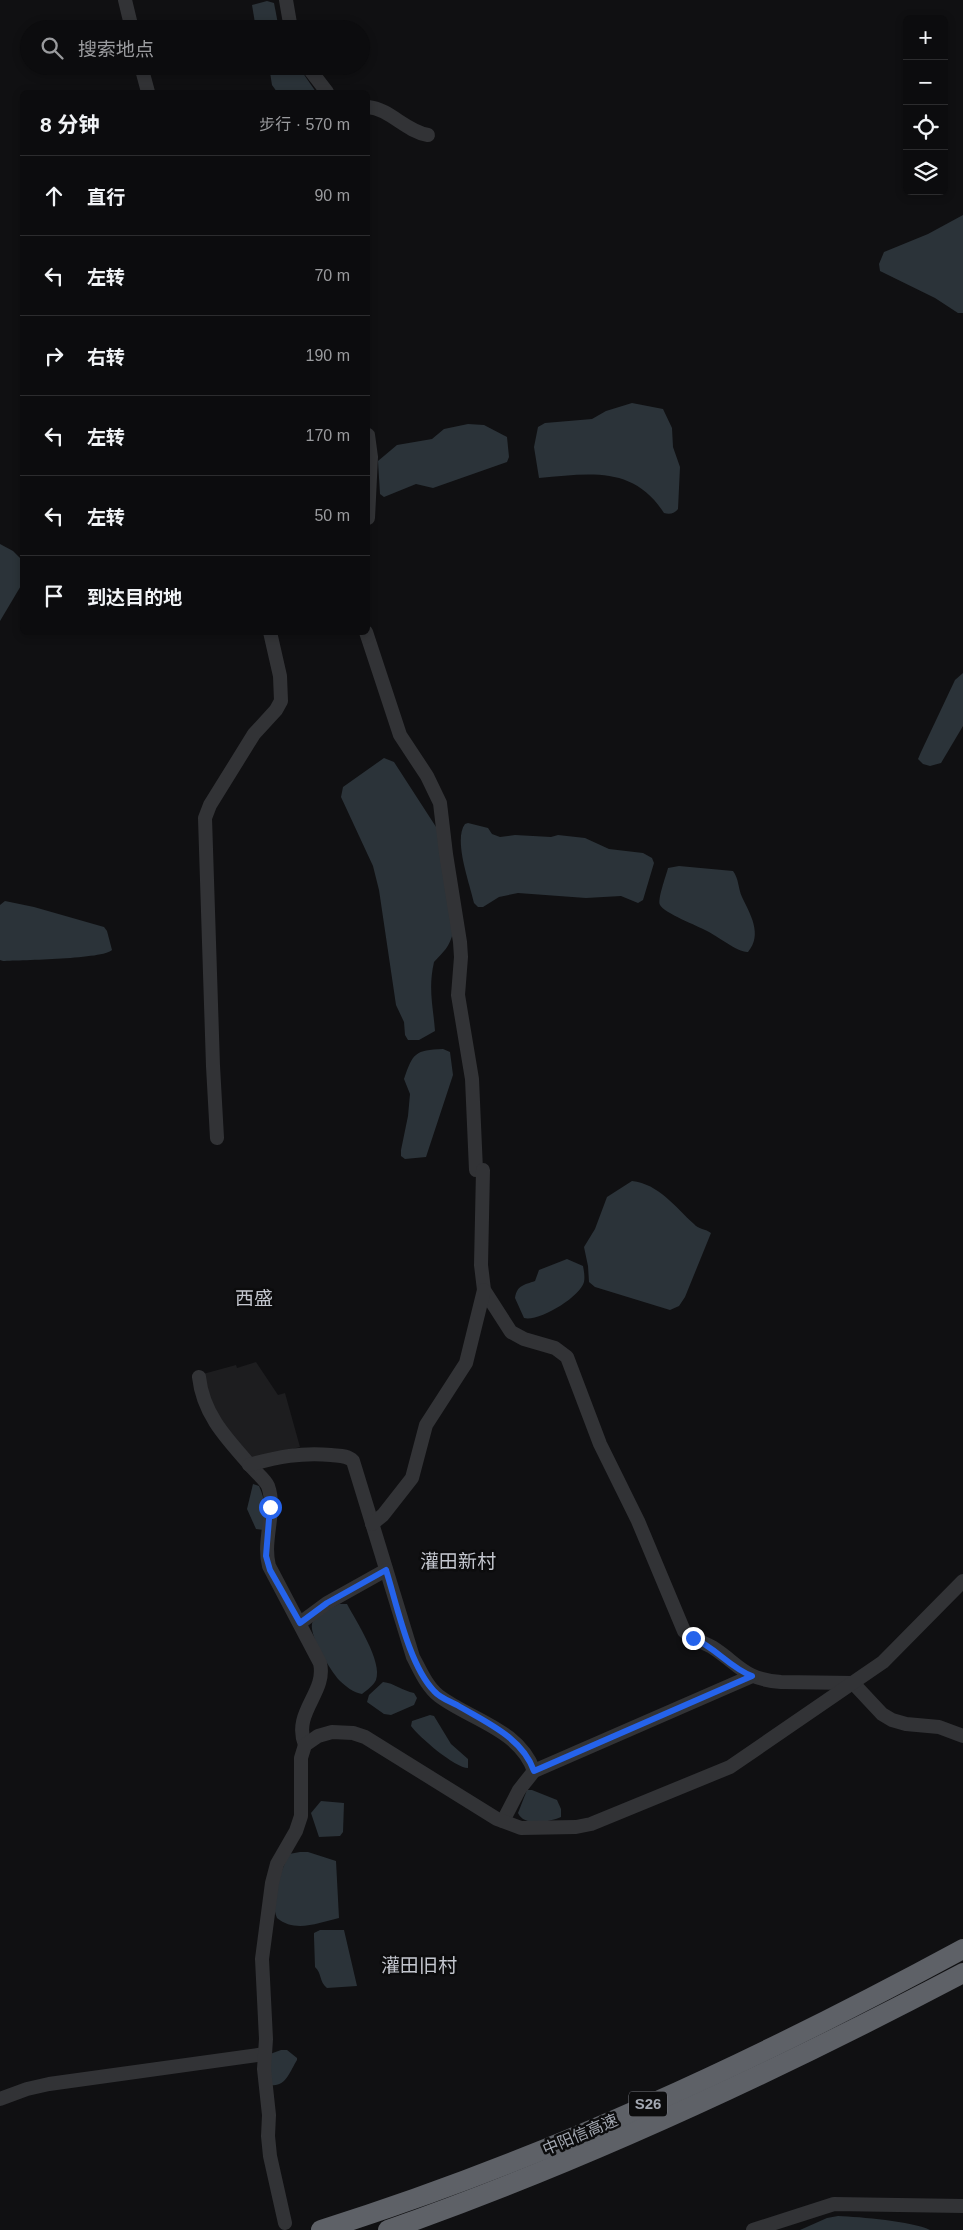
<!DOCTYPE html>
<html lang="zh">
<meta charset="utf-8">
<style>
body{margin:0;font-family:Helvetica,"Noto Sans SC",sans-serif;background:#151517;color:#f1f3f6}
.controls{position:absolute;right:15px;top:15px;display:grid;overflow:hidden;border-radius:8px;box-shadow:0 2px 8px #0003}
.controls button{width:45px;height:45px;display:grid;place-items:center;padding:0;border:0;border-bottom:1px solid #2c2c2e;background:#0c0c0e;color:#f1f3f6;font:25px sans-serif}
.stop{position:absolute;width:15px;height:15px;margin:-11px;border:4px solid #2563eb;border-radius:50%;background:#fff}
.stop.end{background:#2563eb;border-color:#fff;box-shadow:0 1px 5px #0008}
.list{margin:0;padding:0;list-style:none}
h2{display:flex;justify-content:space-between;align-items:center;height:65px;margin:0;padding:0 20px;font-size:21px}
h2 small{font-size:16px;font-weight:400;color:#9a9b9e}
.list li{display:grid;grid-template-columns:32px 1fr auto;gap:15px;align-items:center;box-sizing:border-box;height:80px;padding:0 20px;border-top:1px solid #2c2c2e}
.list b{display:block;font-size:19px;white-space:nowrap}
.list em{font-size:16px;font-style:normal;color:#9a9b9e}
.icon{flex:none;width:28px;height:28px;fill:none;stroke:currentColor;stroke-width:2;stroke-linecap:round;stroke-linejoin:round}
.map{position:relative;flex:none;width:963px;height:2230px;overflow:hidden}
.search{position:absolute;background:#0c0c0e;box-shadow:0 2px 8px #0003;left:20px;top:20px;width:350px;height:55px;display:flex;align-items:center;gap:12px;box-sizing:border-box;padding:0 18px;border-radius:28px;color:#9a9b9e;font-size:19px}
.panel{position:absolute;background:#0c0c0e;box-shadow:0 2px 8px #0003;left:20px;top:90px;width:350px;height:545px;border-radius:8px}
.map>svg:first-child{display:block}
.built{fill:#1d1d1f}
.water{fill:#2b3339}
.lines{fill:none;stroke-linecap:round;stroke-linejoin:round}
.minor{stroke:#323336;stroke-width:14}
.highway{stroke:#5e6167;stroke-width:20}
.route{stroke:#2563eb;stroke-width:6}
.labels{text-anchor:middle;stroke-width:5;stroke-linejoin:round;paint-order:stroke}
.shield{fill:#0c0c0d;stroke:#767980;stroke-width:1}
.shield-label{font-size:15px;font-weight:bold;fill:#a3a8b2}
.street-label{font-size:16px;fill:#a3a8b2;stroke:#0c0c0d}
.quarter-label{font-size:19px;fill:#c3c6ce;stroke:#0c0c0d}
</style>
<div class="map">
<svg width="963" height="2230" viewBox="0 0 963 2230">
<rect width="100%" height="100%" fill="#101012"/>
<path class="built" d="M256 1362 278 1395 285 1393 300 1447 250 1461 216 1420 203 1374 236 1365 237 1368Z"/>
<g class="water">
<path d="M267 1 274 3 279 29H256L252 5Z"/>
<path d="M269 66H298L316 92H277L272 85Z"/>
<path d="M963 215V313H958L935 298 880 271 879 264 884 252 928 234Z"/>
<path d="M632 403 663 409 672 428 673 447 680 467 678 509C675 513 670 515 664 513 633 465 589 474 539 478L534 447 538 427 545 423 592 419 606 411Z"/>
<path d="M468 424 484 425 507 437 509 457 507 462 433 488 416 484 384 497 380 494 378 461 397 445 432 439 444 429Z"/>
<path d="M0 544 13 551 22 560V584L0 621Z"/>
<path d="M963 673V726L941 763 930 766 923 764 918 759 921 752 955 680Z"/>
<path d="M384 758 394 762 438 830 453 932C450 947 443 952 434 962 428 989 433 1005 435 1031L419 1040H408L405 1035 404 1022 396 1005 379 890 373 866 341 797 343 787Z"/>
<path d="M468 823 488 828 492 834 500 837 515 835 551 837 558 835 585 838 609 849 643 853 652 858 654 863 643 900 638 903 621 896 586 898 518 893 499 897 483 907H478L474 903C470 884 453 840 465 824Z"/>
<path d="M679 866 733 871C739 879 738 888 742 897 750 914 763 934 748 952 739 953 717 936 707 931 698 926 664 913 660 905 657 900 666 876 668 868Z"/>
<path d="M5 901 34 907 104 927 107 931 112 950C104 959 22 960 3 961L0 960V905Z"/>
<path d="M443 1049 450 1052 453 1075 426 1157 405 1159 401 1156V1150L408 1116 410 1094 404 1079C413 1053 415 1050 443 1049Z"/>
<path d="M632 1181C659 1184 675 1207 694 1224 698 1229 706 1229 711 1233L685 1297 679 1306 670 1310 595 1287 589 1282 588 1266 584 1247 595 1229 607 1197Z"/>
<path d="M567 1259 583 1266C584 1271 585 1277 584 1282 580 1297 539 1322 524 1318L515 1298C517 1285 524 1285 535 1281L539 1270Z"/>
<path d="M253 1484 259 1486C266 1501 266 1514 264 1530L256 1529 247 1509Z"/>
<path d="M339 1604H347C356 1621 383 1662 376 1680 373 1686 367 1690 362 1694 354 1693 345 1686 339 1680 331 1671 306 1632 313 1621 317 1614 332 1608 339 1604Z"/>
<path d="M383 1682C394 1683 403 1691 414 1693L417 1698 414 1705 391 1715 384 1714 367 1702 369 1695Z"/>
<path d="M430 1715 434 1716 451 1744 468 1759V1768C455 1768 419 1737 411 1726L412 1721Z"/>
<path d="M527 1790H532L557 1800 561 1809V1817C549 1822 524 1827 518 1813Z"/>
<path d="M321 1801 344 1803 343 1832 340 1836 319 1837 311 1813Z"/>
<path d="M300 1852H308L336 1861 339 1918C318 1923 295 1933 277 1918 269 1898 281 1872 289 1854Z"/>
<path d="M320 1930H344L357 1986 327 1988C319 1982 322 1973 315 1967L314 1937V1933Z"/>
<path d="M281 2050H287L297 2058V2060C290 2071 286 2087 271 2085L270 2054Z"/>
<path d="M838 2216C861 2217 911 2221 930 2230H800L827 2218Z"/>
</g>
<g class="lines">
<g class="minor">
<path d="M125 0 132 29"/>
<path d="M286 0 291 29"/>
<path d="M141 66 148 92"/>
<path d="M307 66 327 92"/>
<path d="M368 107C390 109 405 131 428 135"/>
<path d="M368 435 371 457 368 518"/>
<path d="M366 632 400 735 427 776 440 803 446 854 460 942 461 957 458 995 472 1079 476 1170"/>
<path d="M217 1138 213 1066 205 818 210 805 254 734 276 710 281 701 280 676 270 632"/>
<path d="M483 1170 481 1265 484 1290 511 1332 524 1339 555 1348 567 1357 600 1444 638 1521 684 1631C692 1639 702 1642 712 1647 740 1665 743 1679 781 1682L853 1683 882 1714 892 1720 906 1724 939 1727 963 1736"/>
<path d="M199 1377C203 1414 226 1438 250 1465 255 1472 265 1479 268 1486 277 1511 262 1540 269 1566L320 1663C327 1693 292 1712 305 1745"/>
<path d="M249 1465C277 1457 302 1452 331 1455 339 1456 347 1455 353 1461L413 1657C420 1670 427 1687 439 1696 471 1720 519 1729 534 1771"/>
<path d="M372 1524 383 1515 412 1478 426 1425 466 1363 484 1290"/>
<path d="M300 1623 327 1603 386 1570"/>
<path d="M503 1821 519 1790 534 1771 752 1676"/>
<path d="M0 2099 27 2089 49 2084 265 2054"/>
<path d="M285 2223 270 2156 268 2136 269 2115 264 2069 266 2039 262 1959 272 1883 277 1864 296 1831 301 1816V1758L305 1745 318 1736 332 1732 353 1733 365 1737 497 1819 521 1828 576 1827 591 1824 730 1767 883 1662 963 1581"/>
<path d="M753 2230 834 2204 963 2206"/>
</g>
<g class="highway">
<path d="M321 2230C544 2160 758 2060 963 1949"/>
<path d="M388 2230C587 2160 777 2071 963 1973"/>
</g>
</g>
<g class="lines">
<path class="route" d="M270 1507 266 1556 270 1570 300 1623 327 1603 386 1570C397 1605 409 1665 434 1691 440 1698 449 1701 457 1705 485 1722 522 1737 534 1771L752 1676C730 1668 715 1647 693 1638"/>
</g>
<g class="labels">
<rect class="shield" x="629" y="2091.5" width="38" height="25" rx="4"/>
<g class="shield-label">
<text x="648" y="2109">S26</text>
</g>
<g class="street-label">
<text transform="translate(580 2134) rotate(-23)" y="6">中阳信高速</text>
</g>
<g class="quarter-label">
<text x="254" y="1305">西盛</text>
<text x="458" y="1568">灌田新村</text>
<text x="419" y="1972">灌田旧村</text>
</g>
</g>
</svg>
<div class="controls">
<button>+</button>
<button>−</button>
<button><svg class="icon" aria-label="locate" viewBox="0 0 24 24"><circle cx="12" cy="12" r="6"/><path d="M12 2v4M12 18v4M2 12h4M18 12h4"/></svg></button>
<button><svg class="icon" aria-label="layers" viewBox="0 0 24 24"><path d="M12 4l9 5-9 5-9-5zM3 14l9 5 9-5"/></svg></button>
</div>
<div class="stop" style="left:270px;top:1507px"></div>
<div class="stop end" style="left:693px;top:1638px"></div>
<div class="search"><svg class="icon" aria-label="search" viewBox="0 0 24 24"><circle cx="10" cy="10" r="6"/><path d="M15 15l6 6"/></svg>搜索地点</div>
<section class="panel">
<h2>8 分钟<small>步行 · 570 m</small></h2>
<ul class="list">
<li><svg class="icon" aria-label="ahead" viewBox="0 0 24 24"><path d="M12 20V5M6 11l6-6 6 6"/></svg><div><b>直行</b></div><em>90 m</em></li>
<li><svg class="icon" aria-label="left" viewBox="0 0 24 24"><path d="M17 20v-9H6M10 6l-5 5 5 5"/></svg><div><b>左转</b></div><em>70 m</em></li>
<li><svg class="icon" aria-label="right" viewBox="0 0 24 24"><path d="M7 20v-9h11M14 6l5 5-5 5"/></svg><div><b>右转</b></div><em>190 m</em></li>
<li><svg class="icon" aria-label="left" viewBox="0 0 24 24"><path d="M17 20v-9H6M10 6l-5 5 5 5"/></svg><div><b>左转</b></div><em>170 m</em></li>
<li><svg class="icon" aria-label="left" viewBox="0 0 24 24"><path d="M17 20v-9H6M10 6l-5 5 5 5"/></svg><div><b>左转</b></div><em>50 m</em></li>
<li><svg class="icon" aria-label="arrive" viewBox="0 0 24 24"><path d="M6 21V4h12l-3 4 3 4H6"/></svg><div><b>到达目的地</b></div></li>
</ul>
</section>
</div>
